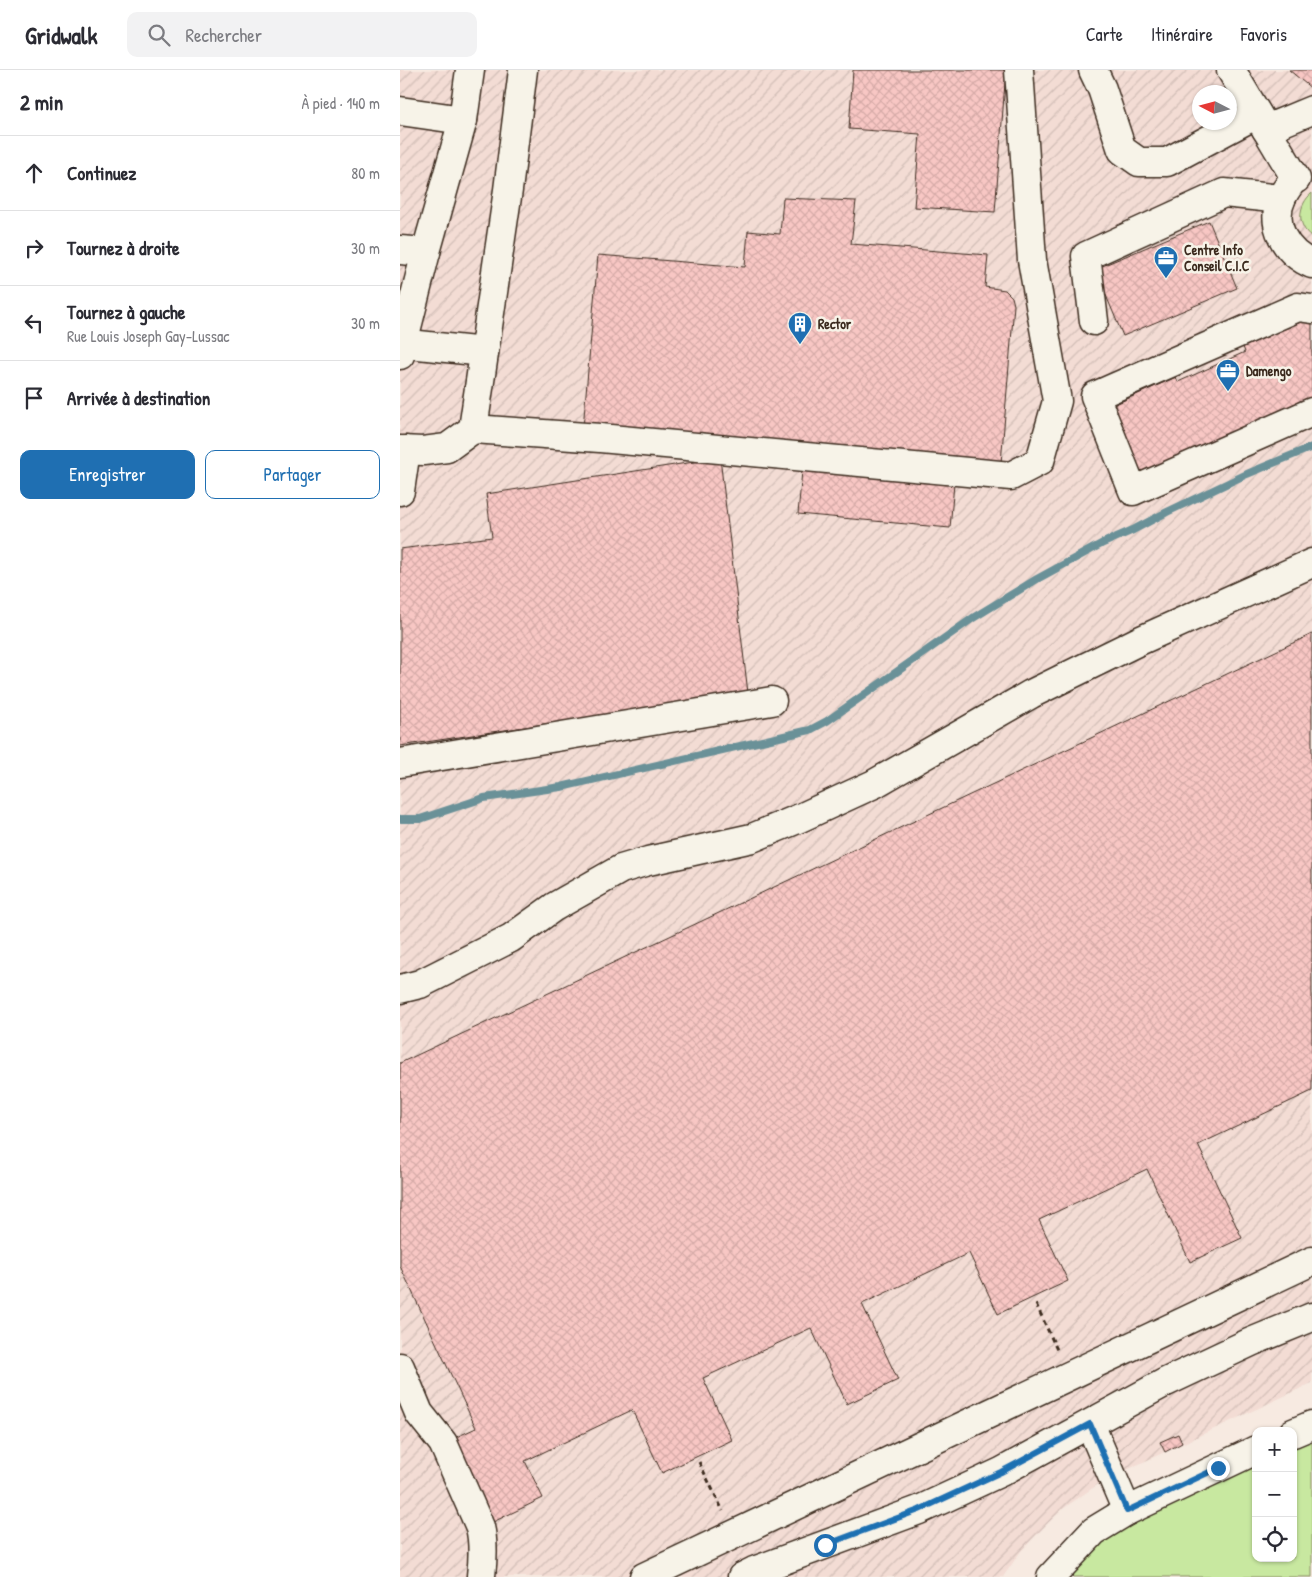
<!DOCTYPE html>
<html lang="fr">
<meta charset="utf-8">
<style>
body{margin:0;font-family:"Patrick Hand",sans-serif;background:#f2f2f3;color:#2b2b33}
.controls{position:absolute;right:15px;bottom:15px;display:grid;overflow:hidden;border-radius:10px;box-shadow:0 1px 4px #0004}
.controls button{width:45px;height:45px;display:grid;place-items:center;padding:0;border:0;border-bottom:1px solid #e1e1e2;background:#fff;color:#2b2b33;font:25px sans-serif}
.compass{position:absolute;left:792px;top:15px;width:45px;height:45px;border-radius:50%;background:#fff;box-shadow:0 1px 4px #0004;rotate:276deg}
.stop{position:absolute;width:15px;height:15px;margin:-11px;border:4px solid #1f6fb2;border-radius:50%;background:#fff}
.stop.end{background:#1f6fb2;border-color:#fff;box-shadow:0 1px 5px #0008}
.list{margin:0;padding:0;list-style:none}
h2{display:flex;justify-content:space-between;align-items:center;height:65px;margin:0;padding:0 20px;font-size:21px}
h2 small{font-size:16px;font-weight:400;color:#7c7c81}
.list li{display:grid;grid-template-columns:32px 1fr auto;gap:15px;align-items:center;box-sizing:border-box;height:75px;padding:0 20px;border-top:1px solid #e1e1e2}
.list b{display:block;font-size:19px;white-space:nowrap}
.list p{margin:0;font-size:16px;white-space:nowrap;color:#7c7c81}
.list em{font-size:16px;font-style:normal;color:#7c7c81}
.actions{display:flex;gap:10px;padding:15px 20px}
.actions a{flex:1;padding:11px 0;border:1px solid #1f6fb2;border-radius:10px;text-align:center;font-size:18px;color:#1f6fb2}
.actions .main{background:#1f6fb2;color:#fff}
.icon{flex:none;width:28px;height:28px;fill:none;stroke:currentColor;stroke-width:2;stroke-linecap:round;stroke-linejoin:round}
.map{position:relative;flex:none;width:912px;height:1507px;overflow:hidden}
header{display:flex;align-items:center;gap:30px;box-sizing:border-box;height:70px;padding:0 25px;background:#fff;border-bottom:1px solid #e1e1e2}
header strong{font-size:24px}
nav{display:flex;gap:28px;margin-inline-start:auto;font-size:18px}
.search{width:350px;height:45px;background:#f2f2f3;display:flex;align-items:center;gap:12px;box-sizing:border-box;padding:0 18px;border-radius:10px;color:#7c7c81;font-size:19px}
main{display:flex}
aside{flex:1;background:#fff}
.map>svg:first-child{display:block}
.industrial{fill:url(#industrial-furrows);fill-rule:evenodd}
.grass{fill:#c8e8a0;stroke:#82895f}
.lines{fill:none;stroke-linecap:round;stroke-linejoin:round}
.stream{stroke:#6a9198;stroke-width:8}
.building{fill:url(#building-cross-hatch);stroke:#3b2a1e}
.minor-casing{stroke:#3b2a1e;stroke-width:31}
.path{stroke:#3b2a1e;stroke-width:3;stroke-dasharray:5 4;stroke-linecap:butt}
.minor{stroke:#f7f3e8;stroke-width:28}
.route{stroke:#1f6fb2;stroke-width:6}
.labels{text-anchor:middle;stroke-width:5;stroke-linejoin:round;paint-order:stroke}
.poi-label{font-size:14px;font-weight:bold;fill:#3b2a1e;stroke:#f7f3e8;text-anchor:start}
</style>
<header>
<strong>Gridwalk</strong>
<div class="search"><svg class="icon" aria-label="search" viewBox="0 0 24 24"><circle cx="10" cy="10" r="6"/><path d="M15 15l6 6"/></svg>Rechercher</div>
<nav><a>Carte</a><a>Itinéraire</a><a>Favoris</a></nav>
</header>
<main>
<aside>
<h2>2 min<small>À pied · 140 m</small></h2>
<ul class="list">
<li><svg class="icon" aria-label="ahead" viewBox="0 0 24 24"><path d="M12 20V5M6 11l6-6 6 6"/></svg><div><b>Continuez</b></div><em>80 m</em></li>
<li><svg class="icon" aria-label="right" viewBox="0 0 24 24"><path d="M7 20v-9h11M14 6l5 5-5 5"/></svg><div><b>Tournez à droite</b></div><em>30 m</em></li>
<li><svg class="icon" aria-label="left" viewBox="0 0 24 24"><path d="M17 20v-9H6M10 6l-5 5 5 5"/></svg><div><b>Tournez à gauche</b><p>Rue Louis Joseph Gay-Lussac</p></div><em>30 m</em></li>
<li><svg class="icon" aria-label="arrive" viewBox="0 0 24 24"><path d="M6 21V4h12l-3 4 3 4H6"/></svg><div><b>Arrivée à destination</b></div></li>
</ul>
<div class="actions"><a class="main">Enregistrer</a><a>Partager</a></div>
</aside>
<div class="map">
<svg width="912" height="1507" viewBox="0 0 912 1507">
<defs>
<pattern id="industrial-furrows" width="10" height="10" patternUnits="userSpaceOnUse" patternTransform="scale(1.25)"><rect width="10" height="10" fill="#f3dcd4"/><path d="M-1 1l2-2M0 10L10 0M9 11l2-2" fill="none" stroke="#d1bdb6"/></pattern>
<pattern id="building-cross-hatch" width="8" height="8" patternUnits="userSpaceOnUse" patternTransform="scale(1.25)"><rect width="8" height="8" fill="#f8c7c4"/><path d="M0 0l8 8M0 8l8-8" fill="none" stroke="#d6aba8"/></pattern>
</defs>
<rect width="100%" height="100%" fill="#f7eae1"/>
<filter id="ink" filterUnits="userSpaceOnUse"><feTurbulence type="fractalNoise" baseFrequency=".02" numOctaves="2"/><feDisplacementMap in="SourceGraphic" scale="10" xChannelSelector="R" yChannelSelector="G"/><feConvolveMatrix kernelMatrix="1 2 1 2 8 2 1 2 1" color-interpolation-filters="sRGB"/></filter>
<g filter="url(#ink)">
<path class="industrial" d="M0 0H912V1313L739 1394 697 1415 664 1438 649 1452 621 1481 603 1507H0ZM799 22H829V52H799Z"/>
<g class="grass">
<path d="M912 123V167C896 155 898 135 912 123Z"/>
<path d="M912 1369V1507H667L703 1470 760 1437 856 1394V1488H893V1377Z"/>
</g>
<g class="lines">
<path class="stream" d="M0 749H20L84 728 161 717 410 660 427 651 573 548 637 509 703 473 733 460 767 442 847 404 912 377"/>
</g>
<g class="building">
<path d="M453 0H606L595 142 514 137 520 64 449 59Z"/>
<path d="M889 0H912V19Z"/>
<path d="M383 128 456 131 451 174 588 185 585 217 605 220 612 227 614 235 601 393 183 358 198 185 345 197 348 161 380 164Z"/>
<path d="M809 151 837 218 723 266 695 199Z"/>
<path d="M910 248 912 254V332L740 408 709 337 776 307 778 312 845 282 843 277Z"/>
<path d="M320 388 348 623 0 676V479L92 467 86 424Z"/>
<path d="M402 401 554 414 550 458 398 444Z"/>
<path d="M912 564V1021L798 1075 842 1168 790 1192 747 1099 639 1150 668 1211 598 1244 569 1183 462 1234 498 1310 447 1334 411 1258 303 1308 332 1370 262 1403 232 1340 125 1391 143 1428 91 1453 52 1369 76 1358 0 1196V993Z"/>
<path d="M778 1364 782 1373 765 1382 760 1372Z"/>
</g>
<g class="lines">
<defs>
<g id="minor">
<path d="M693 0 702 19 722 80 739 92H767L857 44"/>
<path d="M831 0 896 109"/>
<path d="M0 41 63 50"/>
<path d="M866 59 912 40"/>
<path d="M890 114C887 118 884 123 882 127 869 155 886 183 912 194"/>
<path d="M0 180 26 182"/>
<path d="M912 239 898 237 695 326 733 421 912 342"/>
<path d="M694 251 686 186 824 123 881 129"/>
<path d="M0 273 84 282"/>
<path d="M0 285 26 182 63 50 70 0"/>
<path d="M73 359 200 368 611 406 640 391 657 331 632 190 619 0"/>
<path d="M0 380 23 381 47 378 73 359 108 120 123 0"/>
<path d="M0 421 6 380"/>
<path d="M0 693 372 631"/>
<path d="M0 919 20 914 111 868 154 837 221 799 248 791 352 768 400 748 474 714 631 624 739 571 912 493"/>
<path d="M0 1297 19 1343 43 1373 80 1457C84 1473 83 1489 81 1506"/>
<path d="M690 1354 727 1441"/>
<path d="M893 1363 912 1355"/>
<path d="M244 1507 912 1191"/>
<path d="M342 1507 354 1501 519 1440 601 1402 766 1312 851 1272 912 1247"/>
<path d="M651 1507 694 1461 727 1441 856 1380"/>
</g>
</defs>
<use href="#minor" class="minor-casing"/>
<g class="path">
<path d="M636 1234 658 1282"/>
<path d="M299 1392 323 1441"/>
</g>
<use href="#minor" class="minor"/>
</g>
</g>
<g class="lines" filter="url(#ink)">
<path class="route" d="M425 1475 519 1440 601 1402 690 1354 727 1441 818 1398"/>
</g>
<defs>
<symbol id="office-pin" viewBox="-11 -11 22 30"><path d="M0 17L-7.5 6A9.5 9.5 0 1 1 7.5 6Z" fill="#1f6fb2" stroke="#f7f3e8"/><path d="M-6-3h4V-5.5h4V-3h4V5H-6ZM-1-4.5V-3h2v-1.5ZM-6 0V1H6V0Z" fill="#fff"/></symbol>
<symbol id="building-pin" viewBox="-11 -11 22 30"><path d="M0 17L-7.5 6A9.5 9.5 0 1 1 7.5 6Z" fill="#1f6fb2" stroke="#f7f3e8"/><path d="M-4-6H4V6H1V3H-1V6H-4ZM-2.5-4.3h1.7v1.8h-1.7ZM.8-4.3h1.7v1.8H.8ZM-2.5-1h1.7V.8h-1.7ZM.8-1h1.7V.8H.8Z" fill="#fff"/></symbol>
</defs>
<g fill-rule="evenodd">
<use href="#office-pin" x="752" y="174" width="28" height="38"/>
<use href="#building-pin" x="386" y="240" width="28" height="38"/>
<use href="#office-pin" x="814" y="287" width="28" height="38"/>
</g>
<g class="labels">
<g class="poi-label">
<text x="784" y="185">Centre Info<tspan x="784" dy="16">Conseil C.I.C</tspan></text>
<text x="418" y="259">Rector</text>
<text x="846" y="306">Damengo</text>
</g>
</g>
</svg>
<div class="controls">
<button>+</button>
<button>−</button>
<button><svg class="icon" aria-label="locate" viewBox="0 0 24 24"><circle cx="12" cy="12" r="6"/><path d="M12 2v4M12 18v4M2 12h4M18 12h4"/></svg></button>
</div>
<svg class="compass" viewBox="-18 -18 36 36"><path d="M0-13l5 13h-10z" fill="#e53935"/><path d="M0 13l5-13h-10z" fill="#7c7c81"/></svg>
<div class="stop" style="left:425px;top:1475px"></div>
<div class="stop end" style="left:818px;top:1398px"></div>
</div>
</main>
